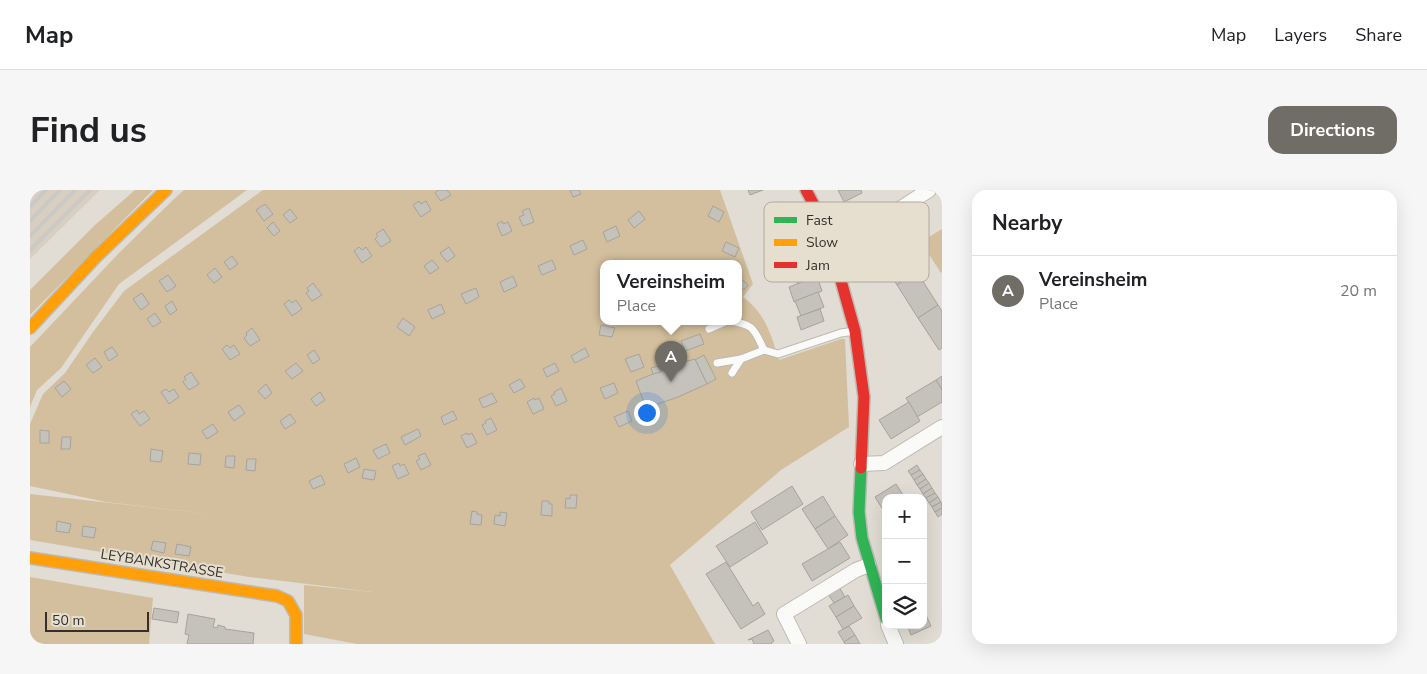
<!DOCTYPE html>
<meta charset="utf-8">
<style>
body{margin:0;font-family:"Nunito Sans",sans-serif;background:#f6f6f6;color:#202124}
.controls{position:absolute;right:15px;bottom:15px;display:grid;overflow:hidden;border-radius:10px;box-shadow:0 5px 20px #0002}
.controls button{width:45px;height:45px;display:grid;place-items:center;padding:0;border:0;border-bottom:1px solid #e0e0e0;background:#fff;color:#202124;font:25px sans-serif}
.scale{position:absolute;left:15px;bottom:12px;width:104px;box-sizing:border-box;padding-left:5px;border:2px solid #332f2a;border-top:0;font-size:14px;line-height:18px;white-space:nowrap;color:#332f2a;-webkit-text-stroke:4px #e6decf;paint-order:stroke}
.you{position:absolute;left:616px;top:222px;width:18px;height:18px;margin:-12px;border:4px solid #fff;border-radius:50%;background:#1a73e8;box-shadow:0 0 0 8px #1a73e833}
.badge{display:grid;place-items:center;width:32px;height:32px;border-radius:50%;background:#706c66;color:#fff;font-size:16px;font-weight:700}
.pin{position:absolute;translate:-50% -41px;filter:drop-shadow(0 1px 2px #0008)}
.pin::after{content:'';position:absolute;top:26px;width:18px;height:15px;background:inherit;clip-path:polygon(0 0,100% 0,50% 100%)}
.popup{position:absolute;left:570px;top:70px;width:142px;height:65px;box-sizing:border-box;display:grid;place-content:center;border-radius:10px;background:#fff;filter:drop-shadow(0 1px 4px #0005);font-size:16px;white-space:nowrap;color:#757577}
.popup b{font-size:19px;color:#202124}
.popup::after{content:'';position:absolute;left:50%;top:100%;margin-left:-10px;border:10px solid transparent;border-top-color:#fff}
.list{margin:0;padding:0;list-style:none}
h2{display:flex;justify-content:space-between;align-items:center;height:65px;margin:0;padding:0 20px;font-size:21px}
h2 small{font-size:16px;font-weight:400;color:#757577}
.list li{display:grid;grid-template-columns:32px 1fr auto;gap:15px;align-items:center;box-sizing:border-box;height:70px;padding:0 20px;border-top:1px solid #e0e0e0}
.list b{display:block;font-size:19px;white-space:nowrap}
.list p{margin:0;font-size:16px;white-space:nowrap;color:#757577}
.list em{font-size:16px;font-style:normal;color:#757577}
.icon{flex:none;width:28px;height:28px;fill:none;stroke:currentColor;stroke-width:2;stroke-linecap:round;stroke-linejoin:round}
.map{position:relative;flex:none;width:912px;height:454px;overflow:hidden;border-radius:15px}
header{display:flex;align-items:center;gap:30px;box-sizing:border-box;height:70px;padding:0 25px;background:#fff;border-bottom:1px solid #e0e0e0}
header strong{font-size:24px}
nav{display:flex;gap:28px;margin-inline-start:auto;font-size:18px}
.intro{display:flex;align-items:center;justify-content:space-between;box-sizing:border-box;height:120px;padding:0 30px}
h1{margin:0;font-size:35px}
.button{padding:12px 22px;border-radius:15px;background:#706c66;color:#fff;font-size:18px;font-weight:700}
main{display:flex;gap:30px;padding:0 30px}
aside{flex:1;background:#fff;border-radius:15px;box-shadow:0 5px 20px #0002}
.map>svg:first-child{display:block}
.built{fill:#d8cfc1}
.green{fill:#d3bf9d;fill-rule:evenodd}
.building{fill:#c5c2bb;stroke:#a6a39c}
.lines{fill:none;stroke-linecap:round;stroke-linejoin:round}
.lane-casing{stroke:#bebab3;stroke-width:9}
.street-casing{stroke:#bebab3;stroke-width:16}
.fast-casing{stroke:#bebab3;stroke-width:14}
.slow-casing{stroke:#bebab3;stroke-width:14}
.jam-casing{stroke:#bebab3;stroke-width:14}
.lane{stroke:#fafaf9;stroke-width:7}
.street{stroke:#fafaf9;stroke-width:14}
.fast{stroke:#30b455;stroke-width:11}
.slow{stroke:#ff9f0a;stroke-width:11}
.jam{stroke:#e5322d;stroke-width:11}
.rail{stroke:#cac9c6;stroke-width:4}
.labels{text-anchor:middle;stroke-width:4;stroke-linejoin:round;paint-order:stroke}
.street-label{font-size:14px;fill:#332f2a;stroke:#e6decf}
.key{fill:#e6decf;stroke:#b0aa9e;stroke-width:1}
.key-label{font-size:14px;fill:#332f2a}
</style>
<header>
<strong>Map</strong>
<nav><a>Map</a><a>Layers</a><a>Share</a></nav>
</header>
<div class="intro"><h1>Find us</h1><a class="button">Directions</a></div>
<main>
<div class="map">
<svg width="912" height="454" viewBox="0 0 912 454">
<rect width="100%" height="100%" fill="#e1ddd4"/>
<path class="built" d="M0 0H70L0 69Z"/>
<g class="green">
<path d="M105 0H123L0 125V100L65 35Z"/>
<path d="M154 0H217L89 94 31 178 7 200 0 217V157L89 63 144 9Z"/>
<path d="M233 0H690L723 94 713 107C736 124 741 145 749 170L811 149H815L819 237 751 280 640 375 685 454H327L274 444V395L343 402 219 387 0 350V304L189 325 76 312 0 296V234L13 204 35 183 63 142 94 101ZM574 73H708V131H574Z"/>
<path d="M912 39V82L911 83 891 52Z"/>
<path d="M0 387 123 408 119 454H0Z"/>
</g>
<g class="building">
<path d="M408 0H417L421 5 411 11 405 3Z"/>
<path d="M540 0H549L551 4 543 7Z"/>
<path d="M718 0H733L720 5Z"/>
<path d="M808 0H831L832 3 814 12Z"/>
<path d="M389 11 391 14 396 11 401 20 391 27 383 15Z"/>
<path d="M748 12 752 23 761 20 765 29H761L764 37 751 42 745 26 739 29 735 16Z"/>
<path d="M235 14 243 24 234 31 226 20Z"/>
<path d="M683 16 694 22 689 32 678 26Z"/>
<path d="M499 18 504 32 493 36 489 27 494 25 492 21Z"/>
<path d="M260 19 267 28 260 33 253 25Z"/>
<path d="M609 21 615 29 604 38 598 30Z"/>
<path d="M472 31 473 34 478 32 482 41 472 46 467 34Z"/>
<path d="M243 32 250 41 244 46 237 38Z"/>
<path d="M586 36 590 46 577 52 573 42Z"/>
<path d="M764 37 767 45 769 44 772 52 757 57 751 42Z"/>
<path d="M353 39 361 51 351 57 345 49 348 46 346 44Z"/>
<path d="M866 49 887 82 867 95 846 62Z"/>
<path d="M553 50 557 59 544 65 540 56Z"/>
<path d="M696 52 709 58 705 67 692 61Z"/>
<path d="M763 55 767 65 749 71 746 61Z"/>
<path d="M329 57 332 60 336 57 342 66 332 73 324 61Z"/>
<path d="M419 57 425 66 417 72 410 63Z"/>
<path d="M202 66 208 74 200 80 194 72Z"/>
<path d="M402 70 409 78 400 84 394 76Z"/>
<path d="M522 70 526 79 512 85 508 76Z"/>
<path d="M782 74 787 86 768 94 763 81Z"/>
<path d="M185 78 192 87 184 93 177 85Z"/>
<path d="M887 82 908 115 888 128 867 95Z"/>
<path d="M138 85 146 96 137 102 129 91Z"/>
<path d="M483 86 487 96 474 102 470 92Z"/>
<path d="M787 86 792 101 764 112 759 97Z"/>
<path d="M711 89 718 95 714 100 708 96V92Z"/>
<path d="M283 93 292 105 282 111 276 103 279 101 277 98Z"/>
<path d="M446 98 449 107 436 114 431 104Z"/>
<path d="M788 102 794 117 771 126 765 111Z"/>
<path d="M112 103 119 114 111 120 103 109Z"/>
<path d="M259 110 262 113 266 110 272 119 262 126 254 114Z"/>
<path d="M142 111 147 120 140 125 135 116Z"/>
<path d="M411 114 415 123 402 129 398 120Z"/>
<path d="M908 115 912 121V158L909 160 888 128Z"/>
<path d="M790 119 794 131 771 140 767 127Z"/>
<path d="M125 123 131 132 123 137 117 129Z"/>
<path d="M373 128 385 137 379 146 367 137Z"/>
<path d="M571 135 585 138 582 147 569 145Z"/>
<path d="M222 138 230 150 220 156 214 148 217 145 216 143Z"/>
<path d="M670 144 674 154 655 161 651 151Z"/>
<path d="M197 155 200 158 204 155 210 164 200 170 192 159Z"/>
<path d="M82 157 88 165 79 171 74 162Z"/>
<path d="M555 158 559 166 545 173 541 166Z"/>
<path d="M284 160 290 169 283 174 277 165Z"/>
<path d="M609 164 614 177 601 182 595 169Z"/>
<path d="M674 165 686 189 677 194 665 170Z"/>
<path d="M65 168 72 177 63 183 56 175Z"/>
<path d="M665 169 677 194 648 207 616 218 606 191 635 179 650 174V173Z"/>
<path d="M266 173 273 181 262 189 255 181Z"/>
<path d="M525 173 529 181 517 187 513 179Z"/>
<path d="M628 176 631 182 623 184 621 178Z"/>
<path d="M161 182 169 194 159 200 153 192 156 189 154 187Z"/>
<path d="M912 186V200L906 190Z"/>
<path d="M490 189 495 197 484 203 479 195Z"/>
<path d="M906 190 912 200V212L887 227 876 208Z"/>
<path d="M34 191 41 199 32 207 25 198Z"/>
<path d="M584 193 588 203 575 209 570 198Z"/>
<path d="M236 194 242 203 235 209 228 201Z"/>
<path d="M531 198 537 211 526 216 521 206 525 204 524 202Z"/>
<path d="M136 199 139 202 144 199 149 207 139 214 131 202Z"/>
<path d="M290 202 295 210 286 216 281 209Z"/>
<path d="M462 203 467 212 453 218 449 209Z"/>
<path d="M504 208 505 210 509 208 514 219 503 224 497 212Z"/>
<path d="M879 212 890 231 861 249 849 230Z"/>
<path d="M209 215 215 223 204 231 198 222Z"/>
<path d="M107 220 109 224 114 221 120 229 110 236 101 224Z"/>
<path d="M618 220 621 228 617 230 613 222Z"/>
<path d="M423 221 427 229 414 235 411 227Z"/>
<path d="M598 221 602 231 589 237 584 227Z"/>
<path d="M260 224 266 232 255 239 250 231Z"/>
<path d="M461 228 467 240 457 245 452 235 456 233 455 231Z"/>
<path d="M183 234 188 242 177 249 172 241Z"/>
<path d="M388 239 391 246 375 255 371 247Z"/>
<path d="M10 240 19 241V253H10Z"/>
<path d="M437 243 438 245 442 243 447 253 437 258 431 246Z"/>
<path d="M32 247H41L40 259H31Z"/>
<path d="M356 254 360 263 348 269 343 260Z"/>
<path d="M121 259 133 261 131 272 120 271Z"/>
<path d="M159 263 171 264 170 275 158 274Z"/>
<path d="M395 263 401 275 391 280 386 271 390 269 388 266Z"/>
<path d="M196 266H205L204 278 195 277Z"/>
<path d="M326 268 330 277 318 283 314 274Z"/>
<path d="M217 269H226L225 281 216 280Z"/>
<path d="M369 273 370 276 374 274 379 284 368 289 362 276Z"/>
<path d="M887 275 890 280 881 285 878 281Z"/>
<path d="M334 279 346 281 344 290 332 288Z"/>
<path d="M890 280 893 284 884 290 881 285Z"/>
<path d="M893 284 896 289 887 295 884 290Z"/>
<path d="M291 285 295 294 283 299 279 291Z"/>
<path d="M896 289 899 293 890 299 887 295Z"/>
<path d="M899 293 902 298 893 304 890 299Z"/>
<path d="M866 294 875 308H856L855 323 845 307Z"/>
<path d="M762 296 773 314 732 340 721 322Z"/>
<path d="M902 298 905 303 896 308 893 304Z"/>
<path d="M905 303 908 307 899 313 896 308Z"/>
<path d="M540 305H547L546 318H535L536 308 540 309Z"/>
<path d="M793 306 805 326 785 339 772 319Z"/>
<path d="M908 307 911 312 902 317 899 313Z"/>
<path d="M512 311H519V314H522V326L511 325Z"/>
<path d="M911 312 912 318 905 322 902 317Z"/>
<path d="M912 318V324L908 327 905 322Z"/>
<path d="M442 321 447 322V324L452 325 451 335 440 334Z"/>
<path d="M470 322 477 323 475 336 464 334 465 325 470 326Z"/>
<path d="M805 326 818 345 798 359 785 339Z"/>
<path d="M27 331 41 334 39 343 26 341Z"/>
<path d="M725 332 738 353 700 377 686 356Z"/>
<path d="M53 336 66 338 64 348 52 346Z"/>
<path d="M123 351 136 353 134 363 121 360Z"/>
<path d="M810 352 820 368 782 391 772 374Z"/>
<path d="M147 354 161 357 159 366 145 364Z"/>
<path d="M696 372 723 416 728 412 735 424 711 439 676 384Z"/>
<path d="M809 397 815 407 804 413 798 404Z"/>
<path d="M818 405 824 416 806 427 799 416Z"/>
<path d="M824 416 832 428 813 439 806 427Z"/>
<path d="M124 418 149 422 147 433 122 429Z"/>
<path d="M158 424 185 429 183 437 187 438 188 435 195 437V439L224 443 223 454H157L159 445 155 444Z"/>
<path d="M896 425 901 436 881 445 877 435H893V426Z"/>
<path d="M819 436 825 445 814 452 808 442Z"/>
<path d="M738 440 744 451 741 453 742 454H724L722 449 718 450Z"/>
<path d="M825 445 830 454H815L814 452Z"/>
</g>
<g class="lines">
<defs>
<g id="lane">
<path d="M699 131C724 134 724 139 734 160"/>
<path d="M679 139 697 131"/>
<path d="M687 173 711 169"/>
<path d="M702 183 711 169 734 160 748 164 811 143 825 141"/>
</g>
<g id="street">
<path d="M803 62 899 0"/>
<path d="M831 274 854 273 912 237"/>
<path d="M858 435 866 454"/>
<path d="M769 454 754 424 826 380 839 375"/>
</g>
<path id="fast" d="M831 278 829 322 832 348 856 429"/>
<g id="slow">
<path d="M0 138 66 67 136 0"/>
<path d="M0 368 247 406 258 411 266 425V454"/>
</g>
<path id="jam" d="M776 0 785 17 803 62 825 141 834 207 831 278"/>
</defs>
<use href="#lane" class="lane-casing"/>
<use href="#street" class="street-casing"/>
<use href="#fast" class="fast-casing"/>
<use href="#slow" class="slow-casing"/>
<use href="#jam" class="jam-casing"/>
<use href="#lane" class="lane"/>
<use href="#street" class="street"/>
<use href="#fast" class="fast"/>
<use href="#slow" class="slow"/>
<use href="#jam" class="jam"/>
<g class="rail">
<path d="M0 17 16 0"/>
<path d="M0 31 30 0"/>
<path d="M0 46 45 0"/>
<path d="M0 60 60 0"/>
</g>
</g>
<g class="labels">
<g class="street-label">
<text transform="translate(132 373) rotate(9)" y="5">LEYBANKSTRASSE</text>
</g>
</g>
<rect x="734" y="12" width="165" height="80" rx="8" class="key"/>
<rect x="744" y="27" width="23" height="6" fill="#30b455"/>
<rect x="744" y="49" width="23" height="7" fill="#ff9f0a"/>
<rect x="744" y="72" width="23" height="6" fill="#e5322d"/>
<g class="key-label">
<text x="776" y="35">Fast</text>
<text x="776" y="57">Slow</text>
<text x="776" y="80">Jam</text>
</g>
</svg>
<div class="controls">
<button>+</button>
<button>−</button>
<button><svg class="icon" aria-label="layers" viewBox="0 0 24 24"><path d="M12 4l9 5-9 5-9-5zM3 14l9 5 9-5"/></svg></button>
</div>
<div class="scale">50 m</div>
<div class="you"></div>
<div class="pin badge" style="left:641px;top:192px">A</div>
<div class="popup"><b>Vereinsheim</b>Place</div>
</div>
<aside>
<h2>Nearby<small></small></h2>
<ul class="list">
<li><span class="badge">A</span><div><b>Vereinsheim</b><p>Place</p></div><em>20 m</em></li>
</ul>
</aside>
</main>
